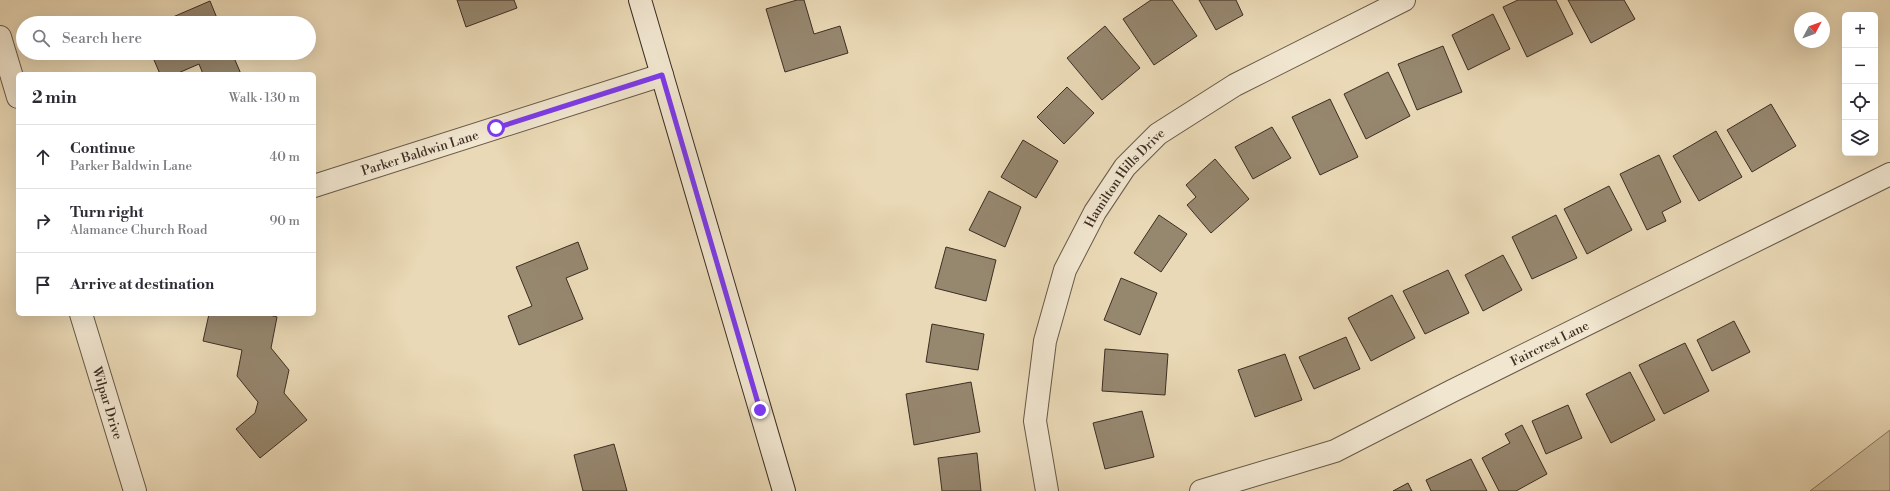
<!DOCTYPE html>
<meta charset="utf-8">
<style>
body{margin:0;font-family:"Libre Bodoni",serif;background:#f2f2f3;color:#2b2b33}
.controls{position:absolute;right:12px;top:12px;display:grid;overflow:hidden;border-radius:6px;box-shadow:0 4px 16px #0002}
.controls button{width:36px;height:36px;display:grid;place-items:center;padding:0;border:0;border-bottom:1px solid #e1e1e2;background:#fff;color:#2b2b33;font:20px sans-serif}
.compass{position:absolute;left:1794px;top:12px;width:36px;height:36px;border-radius:50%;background:#fff;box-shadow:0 4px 16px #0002;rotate:49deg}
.stop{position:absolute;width:12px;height:12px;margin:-9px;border:3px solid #7c3aed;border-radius:50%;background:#fff}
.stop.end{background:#7c3aed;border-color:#fff;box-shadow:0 1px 4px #0008}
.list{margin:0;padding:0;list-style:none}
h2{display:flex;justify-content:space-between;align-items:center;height:52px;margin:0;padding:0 16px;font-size:17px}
h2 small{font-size:13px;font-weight:400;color:#7c7c81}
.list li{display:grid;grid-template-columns:26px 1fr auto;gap:12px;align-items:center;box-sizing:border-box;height:64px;padding:0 16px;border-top:1px solid #e1e1e2}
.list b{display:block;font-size:15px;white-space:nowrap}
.list p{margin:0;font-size:13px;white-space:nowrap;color:#7c7c81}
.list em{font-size:13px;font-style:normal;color:#7c7c81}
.icon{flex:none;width:22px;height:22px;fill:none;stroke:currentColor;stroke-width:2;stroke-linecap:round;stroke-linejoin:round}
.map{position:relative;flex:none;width:1890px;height:491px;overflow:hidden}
.search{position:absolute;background:#fff;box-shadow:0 4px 16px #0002;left:16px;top:16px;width:300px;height:44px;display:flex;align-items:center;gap:10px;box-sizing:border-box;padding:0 14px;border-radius:22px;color:#7c7c81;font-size:15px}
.panel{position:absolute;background:#fff;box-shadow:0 4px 16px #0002;left:16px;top:72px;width:300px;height:244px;border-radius:6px}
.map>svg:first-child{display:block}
.green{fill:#ccbc9d;stroke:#847560}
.building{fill:#96876f;stroke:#3c2e23}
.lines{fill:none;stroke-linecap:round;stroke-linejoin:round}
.minor-casing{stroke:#685948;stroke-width:24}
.secondary-casing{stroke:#3c2e23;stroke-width:24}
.minor{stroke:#f1e6d0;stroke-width:22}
.secondary{stroke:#f1e6d0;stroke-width:22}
.route{stroke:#7c3aed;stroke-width:5}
.labels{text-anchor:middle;stroke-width:3.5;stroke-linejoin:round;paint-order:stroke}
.street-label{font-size:13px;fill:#3c2e23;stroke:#f1e6d0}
</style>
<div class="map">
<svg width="1890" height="491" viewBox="0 0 1890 491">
<rect width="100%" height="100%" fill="#ead9b6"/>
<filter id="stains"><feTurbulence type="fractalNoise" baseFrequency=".005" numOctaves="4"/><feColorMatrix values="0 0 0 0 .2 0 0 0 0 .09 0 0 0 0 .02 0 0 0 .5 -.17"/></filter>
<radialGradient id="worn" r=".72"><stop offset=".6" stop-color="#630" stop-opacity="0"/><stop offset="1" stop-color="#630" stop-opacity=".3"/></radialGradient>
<path class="green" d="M1890 430V491H1810Z"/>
<g class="building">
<path d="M457 0H514L517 8 466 27Z"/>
<path d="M797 0H804L814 34 840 26 848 53 785 72 766 9Z"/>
<path d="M1151 0H1172L1197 36 1154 65 1123 19Z"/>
<path d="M1199 0H1236L1243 15 1216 30Z"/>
<path d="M1518 0H1556L1573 34 1527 57 1503 7Z"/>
<path d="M1568 0H1624L1635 19 1591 43Z"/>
<path d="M210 1 219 23H159Z"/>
<path d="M1493 14 1510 49 1468 70 1452 35Z"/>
<path d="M1105 26 1140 68 1102 100 1067 58Z"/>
<path d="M1443 46 1462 92 1417 110 1398 64Z"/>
<path d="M151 53H232L241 74H203L199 64 176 74H160Z"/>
<path d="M1388 72 1410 116 1366 139 1344 94Z"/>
<path d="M1067 87 1094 113 1064 144 1037 117Z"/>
<path d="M1330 99 1358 157 1320 175 1292 117Z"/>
<path d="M1771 104 1796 146 1752 172 1727 130Z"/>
<path d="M1272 127 1291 158 1253 179 1235 147Z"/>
<path d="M1716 131 1742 177 1699 201 1673 156Z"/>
<path d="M1023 140 1058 161 1036 198 1001 177Z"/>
<path d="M1659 155 1681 202 1662 212 1666 221 1647 230 1620 174Z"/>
<path d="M1215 159 1249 199 1211 233 1187 205 1196 197 1186 185Z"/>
<path d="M1609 186 1632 230 1587 254 1564 209Z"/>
<path d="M989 191 1021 207 1005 247 969 230Z"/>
<path d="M1159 215 1187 234 1161 272 1134 253Z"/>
<path d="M1556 215 1577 258 1532 279 1512 237Z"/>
<path d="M578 242 588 269 566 278 583 319 519 345 508 316 532 306 516 267Z"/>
<path d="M946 247 996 260 986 301 935 288Z"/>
<path d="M1503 255 1522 290 1483 311 1465 275Z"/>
<path d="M1448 270 1469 313 1425 334 1403 291Z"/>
<path d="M1121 278 1157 293 1140 335 1104 320Z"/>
<path d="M1392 295 1415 338 1371 361 1348 318Z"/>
<path d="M209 314H266L277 317 271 348 289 370 284 393 307 420 260 458 236 429 255 413 258 402 237 376 242 350 203 341Z"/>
<path d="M1734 321 1750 352 1712 371 1697 340Z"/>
<path d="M932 324 984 334 978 370 926 362Z"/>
<path d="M1346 337 1360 369 1314 389 1299 357Z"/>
<path d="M1685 343 1709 391 1664 414 1639 365Z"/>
<path d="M1105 349 1168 354 1165 395 1102 391Z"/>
<path d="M1285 354 1302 400 1255 417 1238 370Z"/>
<path d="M1630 372 1655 420 1611 443 1586 394Z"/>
<path d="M971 382 980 432 914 445 906 394Z"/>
<path d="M1568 405 1582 438 1546 454 1532 421Z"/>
<path d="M1142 411 1154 457 1105 469 1093 423Z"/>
<path d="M1522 425 1547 474 1516 491H1499L1482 458 1510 443 1505 434Z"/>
<path d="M614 444 627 491H583L574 455Z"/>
<path d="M977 453 981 491H942L938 458Z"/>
<path d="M1471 459 1487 491H1431L1426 480Z"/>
<path d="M1408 483 1412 491H1393Z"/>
</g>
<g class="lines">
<defs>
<g id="minor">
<path d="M0 37 18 97"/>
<path id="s1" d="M314 186 662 75"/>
<path id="s2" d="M81 314 135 491"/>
<path id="s3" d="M1047 491 1035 421 1045 341 1065 270 1095 212 1125 167 1158 134 1235 85 1404 0"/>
<path id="s4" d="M1201 491 1335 451 1452 391 1890 174"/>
</g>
<path id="secondary" d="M640 0 784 491"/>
</defs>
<use href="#minor" class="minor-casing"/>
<use href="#secondary" class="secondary-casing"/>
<use href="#minor" class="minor"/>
<use href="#secondary" class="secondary"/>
</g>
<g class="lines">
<path class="route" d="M496 128 662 75 760 410"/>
</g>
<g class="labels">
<g class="street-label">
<text dy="5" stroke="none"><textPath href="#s1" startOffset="111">Parker Baldwin Lane</textPath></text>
<text dy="5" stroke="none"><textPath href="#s3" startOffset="336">Hamilton Hills Drive</textPath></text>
<text dy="5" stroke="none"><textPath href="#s4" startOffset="380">Faircrest Lane</textPath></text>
<text dy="5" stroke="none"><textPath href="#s2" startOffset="93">Wilpar Drive</textPath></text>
</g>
</g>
<rect width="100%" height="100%" filter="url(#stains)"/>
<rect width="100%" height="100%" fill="url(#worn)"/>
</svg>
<div class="controls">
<button>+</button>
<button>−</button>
<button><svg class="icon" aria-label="locate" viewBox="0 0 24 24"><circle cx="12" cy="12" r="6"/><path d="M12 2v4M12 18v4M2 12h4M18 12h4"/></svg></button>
<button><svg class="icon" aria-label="layers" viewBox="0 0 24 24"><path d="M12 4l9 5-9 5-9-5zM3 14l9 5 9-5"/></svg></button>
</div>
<svg class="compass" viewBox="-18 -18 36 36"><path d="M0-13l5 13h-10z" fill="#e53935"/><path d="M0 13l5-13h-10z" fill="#7c7c81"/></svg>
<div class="stop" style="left:496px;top:128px"></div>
<div class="stop end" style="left:760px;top:410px"></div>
<div class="search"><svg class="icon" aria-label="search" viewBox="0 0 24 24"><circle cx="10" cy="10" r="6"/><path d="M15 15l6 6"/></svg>Search here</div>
<section class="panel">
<h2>2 min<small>Walk · 130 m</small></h2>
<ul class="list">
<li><svg class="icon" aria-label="ahead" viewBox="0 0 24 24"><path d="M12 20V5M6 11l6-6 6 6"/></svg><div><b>Continue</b><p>Parker Baldwin Lane</p></div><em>40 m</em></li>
<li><svg class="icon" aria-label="right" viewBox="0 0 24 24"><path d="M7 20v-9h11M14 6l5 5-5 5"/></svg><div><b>Turn right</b><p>Alamance Church Road</p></div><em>90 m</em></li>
<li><svg class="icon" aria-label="arrive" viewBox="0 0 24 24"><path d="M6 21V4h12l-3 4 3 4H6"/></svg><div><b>Arrive at destination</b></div></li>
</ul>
</section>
</div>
